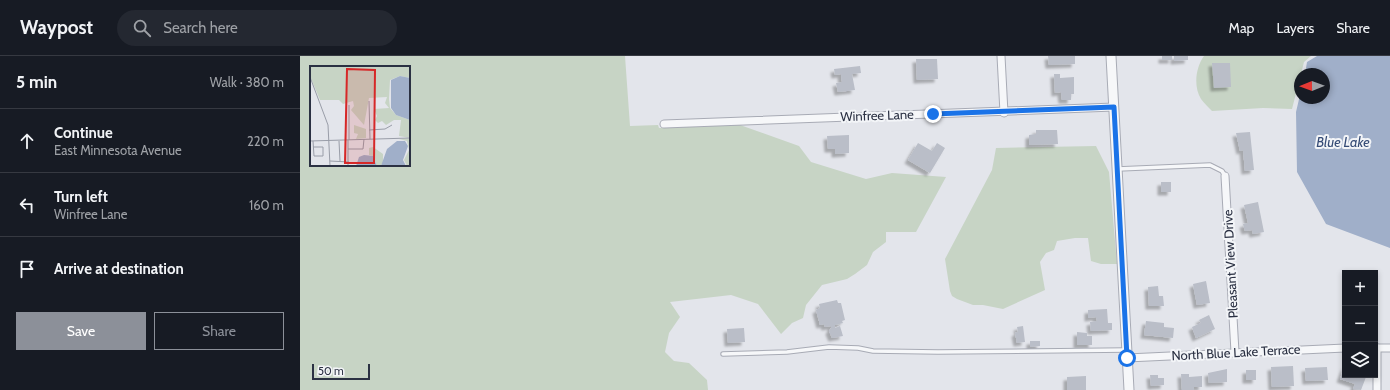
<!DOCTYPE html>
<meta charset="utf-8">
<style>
body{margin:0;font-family:Cabin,sans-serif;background:#242831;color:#f1f3f6}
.controls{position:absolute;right:12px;bottom:12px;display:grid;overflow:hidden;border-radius:0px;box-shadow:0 2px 6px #0003}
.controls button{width:36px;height:36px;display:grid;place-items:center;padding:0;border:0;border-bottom:1px solid #363941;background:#171b24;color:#f1f3f6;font:20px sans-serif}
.compass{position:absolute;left:994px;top:12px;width:36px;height:36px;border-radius:50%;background:#171b24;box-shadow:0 2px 6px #0003;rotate:269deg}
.scale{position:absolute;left:12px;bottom:10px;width:58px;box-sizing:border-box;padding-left:4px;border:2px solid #2b3143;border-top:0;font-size:11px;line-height:14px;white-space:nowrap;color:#2b3143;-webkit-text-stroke:3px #f3f5f8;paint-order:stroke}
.stop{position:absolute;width:12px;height:12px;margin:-9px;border:3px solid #1a73e8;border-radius:50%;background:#fff}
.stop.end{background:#1a73e8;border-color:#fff;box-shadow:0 1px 4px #0008}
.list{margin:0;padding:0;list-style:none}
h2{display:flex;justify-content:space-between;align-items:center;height:52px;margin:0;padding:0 16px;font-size:17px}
h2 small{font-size:13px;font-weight:400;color:#9ea1a6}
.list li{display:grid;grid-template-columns:26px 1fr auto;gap:12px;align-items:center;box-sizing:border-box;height:64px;padding:0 16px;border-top:1px solid #363941}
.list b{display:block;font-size:15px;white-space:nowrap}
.list p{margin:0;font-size:13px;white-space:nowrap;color:#9ea1a6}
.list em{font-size:13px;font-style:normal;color:#9ea1a6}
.actions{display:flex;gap:8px;padding:12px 16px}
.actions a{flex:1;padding:9px 0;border:1px solid #8c9099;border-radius:0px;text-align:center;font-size:14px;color:#8c9099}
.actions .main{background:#8c9099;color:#fff}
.icon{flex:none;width:22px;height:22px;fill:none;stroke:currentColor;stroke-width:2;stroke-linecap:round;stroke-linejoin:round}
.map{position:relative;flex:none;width:1090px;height:334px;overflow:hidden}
header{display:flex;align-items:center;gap:24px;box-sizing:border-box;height:56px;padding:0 20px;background:#171b24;border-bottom:1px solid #363941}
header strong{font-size:19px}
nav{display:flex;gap:22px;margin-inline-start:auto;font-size:14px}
.search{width:280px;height:36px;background:#242831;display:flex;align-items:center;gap:10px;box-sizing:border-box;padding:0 14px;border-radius:22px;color:#9ea1a6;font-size:15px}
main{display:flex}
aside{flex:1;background:#171b24}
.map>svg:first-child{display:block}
.green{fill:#c7d4c5;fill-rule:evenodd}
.water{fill:#a0afc9}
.building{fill:#babec8;filter:url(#shadow)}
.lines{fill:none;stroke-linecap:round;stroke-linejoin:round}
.service-casing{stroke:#a8abb5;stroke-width:5.5}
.minor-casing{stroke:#a8abb5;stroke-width:9}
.tertiary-casing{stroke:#a8abb5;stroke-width:11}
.service{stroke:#f6f7f9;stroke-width:3.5}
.minor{stroke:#f6f7f9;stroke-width:7}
.tertiary{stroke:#f6f7f9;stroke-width:9}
.route{stroke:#1a73e8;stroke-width:5}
.labels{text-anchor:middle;stroke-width:4;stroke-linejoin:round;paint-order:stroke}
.street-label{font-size:13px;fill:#2b3143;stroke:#f3f5f8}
.water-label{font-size:14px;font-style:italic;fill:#364c76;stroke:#f3f5f8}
.inset-road{fill:none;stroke:#999da8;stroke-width:1}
.view{fill:#d62828;fill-opacity:0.15;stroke:#d62828;stroke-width:2}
.inset-edge{fill:none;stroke:#2b3143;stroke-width:2}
</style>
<header>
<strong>Waypost</strong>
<div class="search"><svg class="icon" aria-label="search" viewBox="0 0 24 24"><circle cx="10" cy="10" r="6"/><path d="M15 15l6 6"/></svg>Search here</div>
<nav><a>Map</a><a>Layers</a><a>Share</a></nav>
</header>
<main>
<aside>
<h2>5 min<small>Walk · 380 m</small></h2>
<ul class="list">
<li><svg class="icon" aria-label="ahead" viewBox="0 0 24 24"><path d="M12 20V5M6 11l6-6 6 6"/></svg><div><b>Continue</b><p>East Minnesota Avenue</p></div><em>220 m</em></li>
<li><svg class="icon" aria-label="left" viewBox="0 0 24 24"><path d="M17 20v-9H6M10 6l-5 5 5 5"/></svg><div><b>Turn left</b><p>Winfree Lane</p></div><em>160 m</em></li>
<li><svg class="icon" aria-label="arrive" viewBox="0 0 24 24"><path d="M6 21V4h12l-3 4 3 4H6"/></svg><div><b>Arrive at destination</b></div></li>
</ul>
<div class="actions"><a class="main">Save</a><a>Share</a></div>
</aside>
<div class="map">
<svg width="1090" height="334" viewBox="0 0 1090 334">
<defs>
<filter id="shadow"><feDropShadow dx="-3.5" dy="3.5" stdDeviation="1" flood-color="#0004"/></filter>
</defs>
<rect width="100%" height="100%" fill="#e3e5eb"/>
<g class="green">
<path d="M0 0H325L330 70 358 69 359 72 440 69 499 90 511 106 566 123 592 117 646 121 616 176H586V186L573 196 567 209 555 218 547 223 522 229 506 249 503 262 492 267 481 278 458 248 431 239 370 246 380 261 369 277 365 296 374 305 389 307 407 324 408 334H0ZM11 11H109V109H11Z"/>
<path d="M904 0H1011L1004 6 992 53 963 52 912 55C908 51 904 47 901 43 893 30 896 11 904 0Z"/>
<path d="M796 90 809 116 817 208H801L791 205 788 182H775L757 185 754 194 746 197 740 206 745 234 703 253 683 249H673L657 243 652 240 650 235 645 203 692 114 696 92Z"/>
</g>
<path class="water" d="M1017 0H1090V192L1026 168 997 116 996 56 1000 39V42H1024V18H1005L1007 6Z"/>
<g class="building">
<path d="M748 0H775V8L749 9Z"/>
<rect x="862" y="0" width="10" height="4"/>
<path d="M874 0H888V4L874 5Z"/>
<path d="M616 3H637L638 23 617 24Z"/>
<path d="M912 7H930L931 31 914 32Z"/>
<path d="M560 10 561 17 552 18 555 34 538 36 536 27 542 26 541 18 535 19 534 13Z"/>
<path d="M754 18H760V22L774 21V38H771V44H762L761 36 755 37Z"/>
<path d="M736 74H757L758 88 729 89V79L736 78Z"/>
<path d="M950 76 954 114 945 115 943 94 940 95 936 77Z"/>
<path d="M549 79V97L535 98V93H528L527 80Z"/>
<path d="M618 87 632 95 637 87 645 92 630 117 608 104Z"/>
<rect x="861" y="126" width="10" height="10"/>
<path d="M958 146 964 176 953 178 952 174 945 175 943 168 948 167 944 149Z"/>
<path d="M906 225 910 247 897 249 893 228Z"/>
<path d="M858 230 859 240H863L864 250H849L848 231Z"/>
<path d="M537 244 538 247H541L545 264 542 265 543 267 535 269V272L540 270 543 280 532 282 529 275 531 272V270L525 271 524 268 520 269 516 254 520 252 519 248Z"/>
<path d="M807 253 808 267H812V274L791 275 790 266 797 265 796 261 788 262V254Z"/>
<path d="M909 259 915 273 896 282 892 271 901 267 899 264Z"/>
<path d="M846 265 864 267V271L874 272 873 282 844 279Z"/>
<path d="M723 270 725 286 717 287 715 277 718 276 717 271Z"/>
<path d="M444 272 445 286 428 287 427 273Z"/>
<path d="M777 276 787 277V280H792V289H777Z"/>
<path d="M730 285H740V290L730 291Z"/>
<path d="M1045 309V319H1058L1066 321 1061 334 1053 333 1055 328 1040 323Z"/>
<path d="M993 310 994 330 972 331 971 311Z"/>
<path d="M1027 311 1028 324 1006 325 1005 312Z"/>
<path d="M927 313V326L909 327 908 317Z"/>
<rect x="946" y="314" width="10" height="10"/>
<path d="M881 318H889V321L902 320V331H894V334H882Z"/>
<path d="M850 319H858V322H864V329L851 330Z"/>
<path d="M786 320V334H767V321Z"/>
</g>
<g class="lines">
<defs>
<g id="service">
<path d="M818 113 910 109 922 115 925 120"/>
<path d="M423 298 487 296 529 291 558 292 573 295 638 296 826 294"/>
</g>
<g id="minor">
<path d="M701 0 704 57"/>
<path d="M364 68 814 51"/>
<path d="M925 120 935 296"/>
<path d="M1075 292H1090"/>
<path d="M827 302 1045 292"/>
<path d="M1077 334V292"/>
</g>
<path id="tertiary" d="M811 0 829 334"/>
</defs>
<use href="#service" class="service-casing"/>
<use href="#minor" class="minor-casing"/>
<use href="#tertiary" class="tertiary-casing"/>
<use href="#service" class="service"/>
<use href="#minor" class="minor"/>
<use href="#tertiary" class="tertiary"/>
</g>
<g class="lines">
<path class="route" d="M633 58 814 51 827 302"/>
</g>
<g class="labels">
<g class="street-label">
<text transform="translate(577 59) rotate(-2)" y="5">Winfree Lane</text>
<text transform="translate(930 208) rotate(-93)" y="5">Pleasant View Drive</text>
<text transform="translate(936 296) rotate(-3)" y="5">North Blue Lake Terrace</text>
</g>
<g class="water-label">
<text x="1043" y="91">Blue Lake</text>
</g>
</g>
<g transform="translate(10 10)">
<rect width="100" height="100" fill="#e3e5eb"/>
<path d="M0 0H100V12L90 10 80 14 79 33 80 42 86 49 100 54V72L89 70 91 54H84L76 59 72 55 68 57 65 54 67 50 64 43 79 42 75 37 77 31 59 32 54 59 41 44 44 40 43 35 33 38 29 34H10L0 10ZM44 59 56 63V72L46 73 48 68 44 67ZM100 72V100H97L94 94 99 84 97 75 89 73ZM63 81 73 88V97L70 100H67L63 90 59 89V82Z" fill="#c7d4c5"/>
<path d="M90 10 100 12V54L86 49 81 42V14ZM87 75H95L98 80 93 94 96 100H71L77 83ZM54 89 63 90 67 100H46L49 91Z" fill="#a0afc9"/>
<path class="inset-road" d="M0 11 18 59 20 100M59 35 60 73M59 64 75 63 82 59M38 74V100M39 74V39M0 75 100 72M3 75 4 90H13V81H3M29 75 30 95M38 83H53L54 73M20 95 39 96"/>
<path class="view" d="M37 3 65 4 64 97H35Z"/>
<rect width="100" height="100" class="inset-edge"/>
</g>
</svg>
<div class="controls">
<button>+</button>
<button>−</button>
<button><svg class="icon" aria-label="layers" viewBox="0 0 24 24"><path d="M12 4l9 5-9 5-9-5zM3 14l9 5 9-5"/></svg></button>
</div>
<svg class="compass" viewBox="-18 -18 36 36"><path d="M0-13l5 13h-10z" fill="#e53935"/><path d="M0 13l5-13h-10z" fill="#9ea1a6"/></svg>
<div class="scale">50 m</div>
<div class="stop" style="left:827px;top:302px"></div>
<div class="stop end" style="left:633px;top:58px"></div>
</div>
</main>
